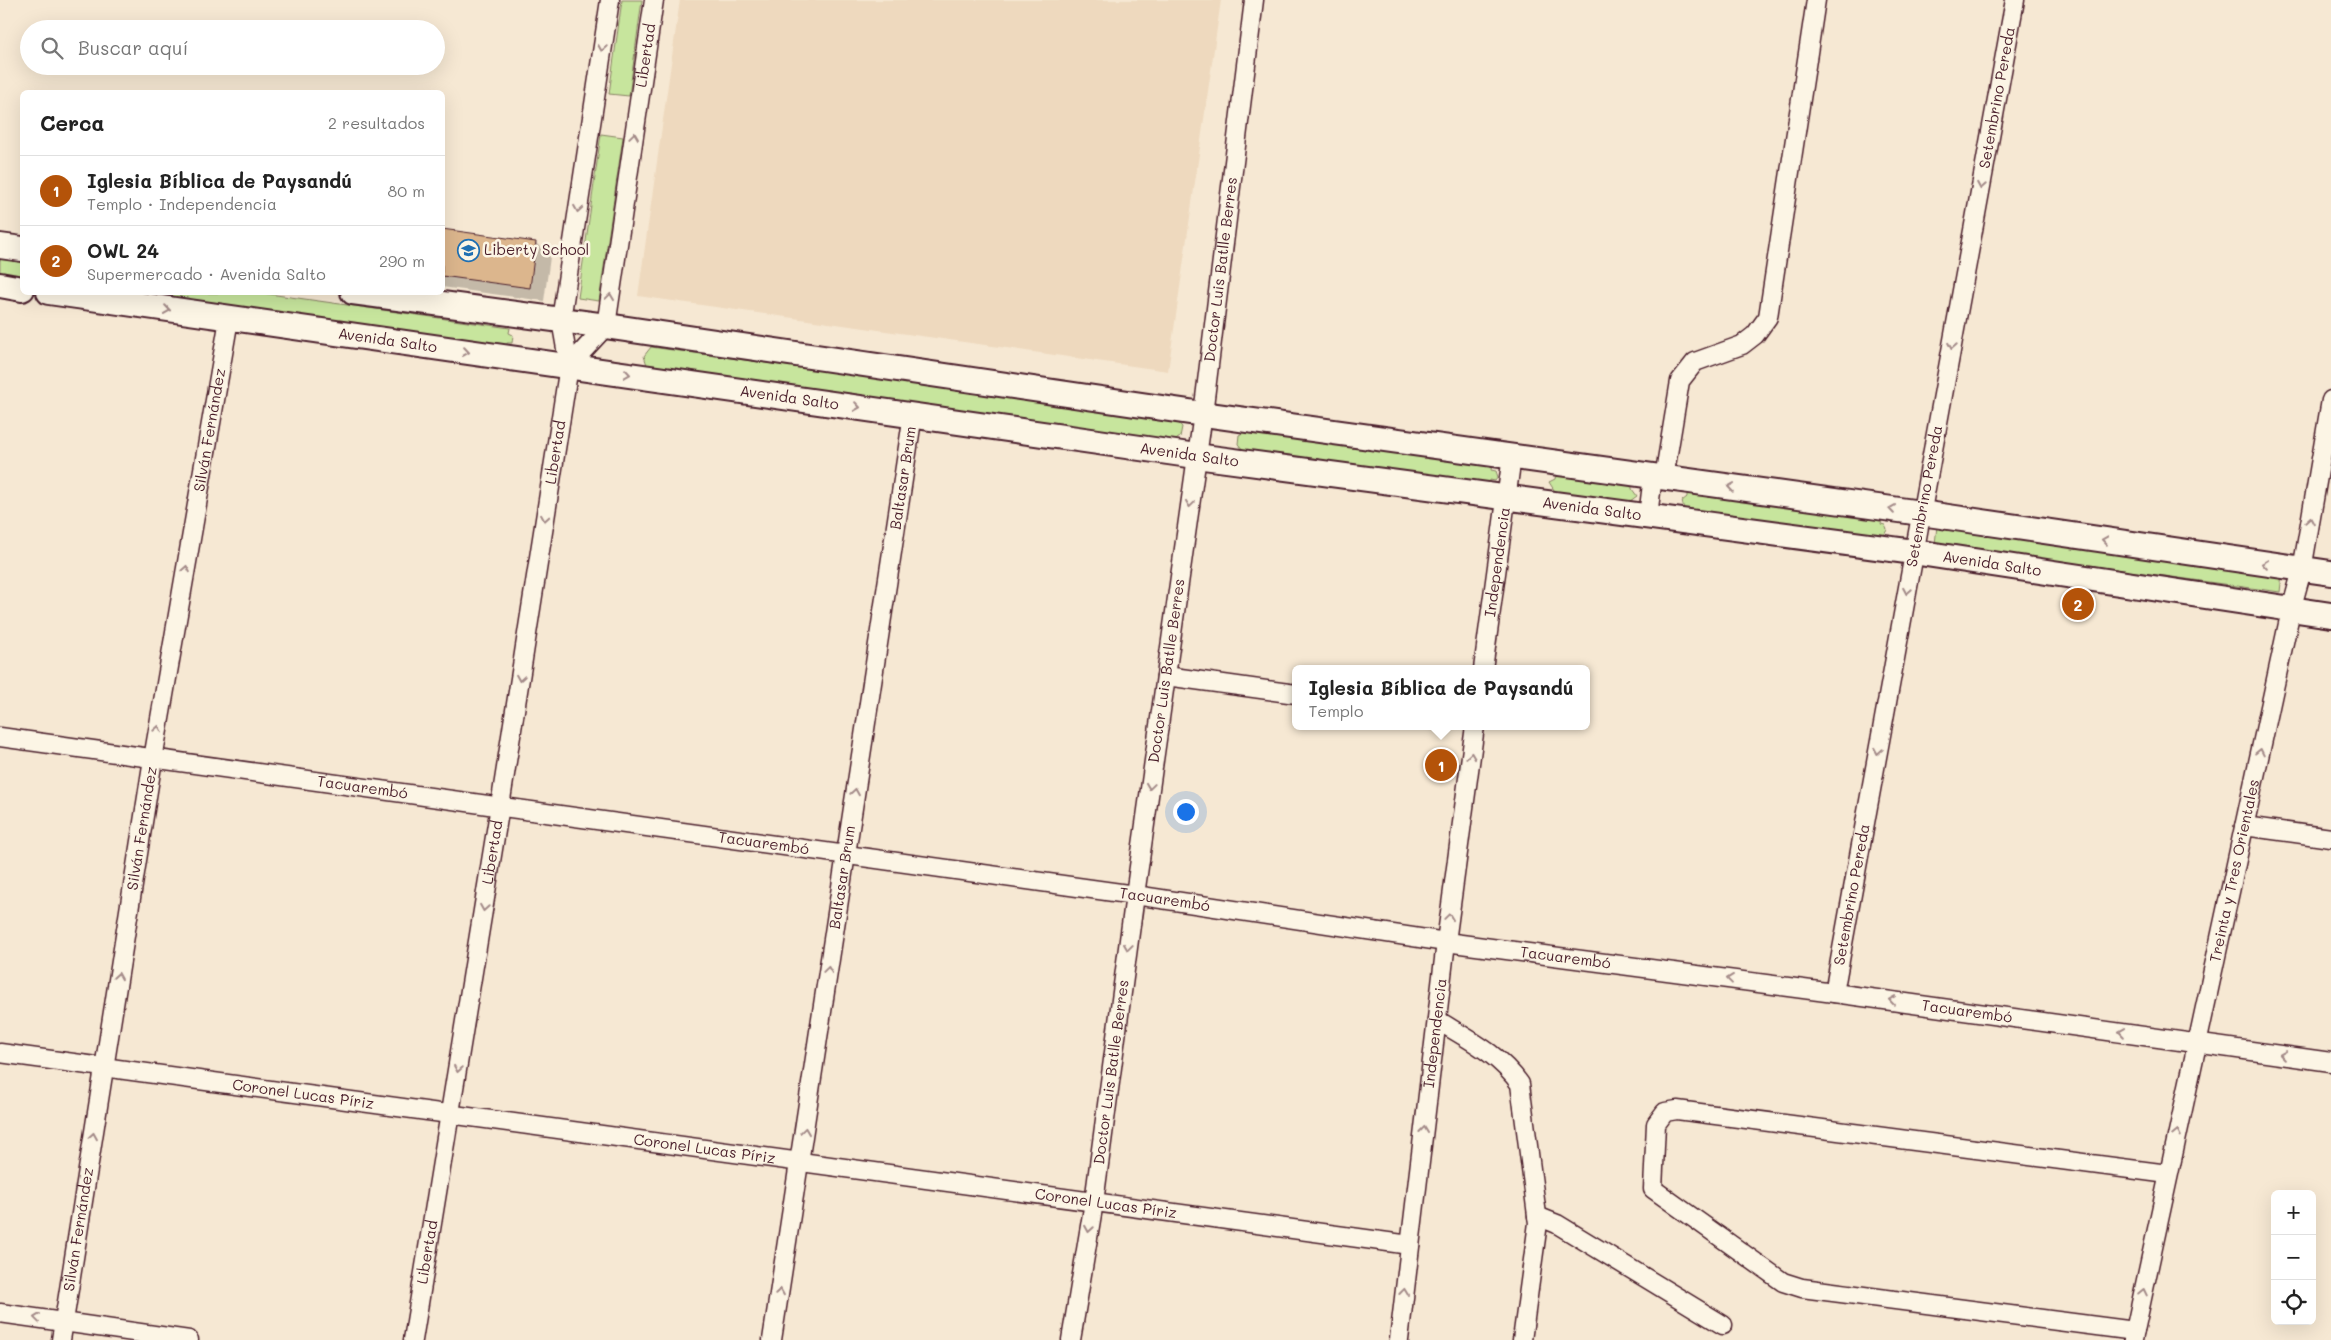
<!DOCTYPE html>
<html lang="es">
<meta charset="utf-8">
<style>
body{margin:0;font-family:Mali,sans-serif;background:#f2f2f2;color:#222}
.controls{position:absolute;right:15px;bottom:15px;display:grid;overflow:hidden;border-radius:8px;box-shadow:0 5px 20px #0002}
.controls button{width:45px;height:45px;display:grid;place-items:center;padding:0;border:0;border-bottom:1px solid #e0e0e0;background:#fff;color:#222;font:25px sans-serif}
.you{position:absolute;left:1185px;top:811px;width:18px;height:18px;margin:-12px;border:4px solid #fff;border-radius:50%;background:#1a73e8;box-shadow:0 0 0 8px #1a73e833}
.badge{display:grid;place-items:center;width:32px;height:32px;border-radius:50%;background:#b45309;color:#fff;font-size:16px;font-weight:700}
.pin{position:absolute;translate:-50% -50%;border:2px solid #fff;box-shadow:0 1px 5px #0006}
.popup{position:absolute;left:1292px;top:665px;width:298px;height:65px;box-sizing:border-box;display:grid;place-content:center;border-radius:8px;background:#fff;filter:drop-shadow(0 1px 4px #0005);font-size:16px;white-space:nowrap;color:#767676}
.popup b{font-size:19px;color:#222}
.popup::after{content:'';position:absolute;left:50%;top:100%;margin-left:-10px;border:10px solid transparent;border-top-color:#fff}
.list{margin:0;padding:0;list-style:none}
h2{display:flex;justify-content:space-between;align-items:center;height:65px;margin:0;padding:0 20px;font-size:21px}
h2 small{font-size:16px;font-weight:400;color:#767676}
.list li{display:grid;grid-template-columns:32px 1fr auto;gap:15px;align-items:center;box-sizing:border-box;height:70px;padding:0 20px;border-top:1px solid #e0e0e0}
.list b{display:block;font-size:19px;white-space:nowrap}
.list p{margin:0;font-size:16px;white-space:nowrap;color:#767676}
.list em{font-size:16px;font-style:normal;color:#767676}
.icon{flex:none;width:28px;height:28px;fill:none;stroke:currentColor;stroke-width:2;stroke-linecap:round;stroke-linejoin:round}
.map{position:relative;flex:none;width:2331px;height:1340px;overflow:hidden}
.search{position:absolute;background:#fff;box-shadow:0 5px 20px #0002;left:20px;top:20px;width:425px;height:55px;display:flex;align-items:center;gap:12px;box-sizing:border-box;padding:0 18px;border-radius:28px;color:#767676;font-size:19px}
.panel{position:absolute;background:#fff;box-shadow:0 5px 20px #0002;left:20px;top:90px;width:425px;height:205px;border-radius:8px}
.map>svg:first-child{display:block}
.built{fill:#eed9be}
.green{fill:#c7e59d;stroke:#888264}
.shadow{fill:#0003}
.building{fill:#dcb68d;stroke:#4a1f2b}
.lines{fill:none;stroke-linecap:round;stroke-linejoin:round}
.street-casing{stroke:#4a1f2b;stroke-width:21}
.secondary-casing{stroke:#4a1f2b;stroke-width:28}
.street{stroke:#fcf5e5;stroke-width:18}
.secondary{stroke:#fcf5e5;stroke-width:24}
.oneway{stroke:#a38a88}
.labels{text-anchor:middle;stroke-width:5;stroke-linejoin:round;paint-order:stroke}
.street-label{font-size:15px;fill:#4a1f2b;stroke:#fcf5e5}
.poi-label{font-size:15px;fill:#4a1f2b;stroke:#fcf5e5;text-anchor:start}
</style>
<div class="map">
<svg width="2331" height="1340" viewBox="0 0 2331 1340">
<rect width="100%" height="100%" fill="#f6e8d3"/>
<filter id="ink" filterUnits="userSpaceOnUse"><feTurbulence type="fractalNoise" baseFrequency=".02" numOctaves="2"/><feDisplacementMap in="SourceGraphic" scale="10" xChannelSelector="R" yChannelSelector="G"/><feConvolveMatrix kernelMatrix="1 2 1 2 8 2 1 2 1" color-interpolation-filters="sRGB"/></filter>
<g filter="url(#ink)">
<path class="built" d="M680 0H1221L1168 371 638 296Z"/>
<g class="green">
<path d="M622 0H642L629 96 609 94Z"/>
<path d="M601 134 623 137 599 301 578 298Z"/>
<path d="M0 255 22 259V280L0 277Z"/>
<path d="M108 293H262L510 328 509 333 513 335 512 343H507L506 348Z"/>
<path d="M651 347 1176 420 1182 427 1180 437 1173 442 648 368 644 356Z"/>
<path d="M1248 430 1492 465 1491 470 1496 471 1498 477 1495 481 1490 480V486L1245 452 1238 444 1239 435Z"/>
<path d="M1556 474 1632 484V489L1637 496 1630 501 1629 505 1554 495V490L1549 482 1555 479Z"/>
<path d="M1687 493 1882 519 1881 524 1885 525 1887 530 1884 535H1880L1685 514 1682 501 1687 497Z"/>
<path d="M1937 526 2282 574 2280 592 1935 544Z"/>
</g>
<path class="shadow" d="M442 230 536 243 550 257 544 301 442 287Z"/>
<path class="building" d="M442 229 536 242 530 288 442 276Z"/>
<g class="lines">
<defs>
<g id="street">
<path id="s1" d="M569 366 606 326 654 0"/>
<path d="M1664 478 1680 381 1695 362 1742 345 1755 335 1768 317 1816 0"/>
<path d="M1648 516 1653 476"/>
<path id="s2" d="M1483 669 1512 456"/>
<path d="M1166 676 1296 694"/>
<path id="s3" d="M0 737 1135 895 1446 942 1834 993 2331 1062"/>
<path d="M2244 826 2331 838"/>
<path id="s4" d="M1834 993 2015 0"/>
<path d="M1437 1020C1468 1039 1499 1054 1520 1084L1538 1223 1522 1340"/>
<path id="s5" d="M0 1053 1410 1245"/>
<path d="M1537 1216 1557 1224 1723 1325"/>
<path d="M0 1313 189 1340"/>
<path d="M2135 1331 1802 1288 1783 1282 1653 1189 1656 1124 1665 1112 1677 1110 2168 1174"/>
<path id="s6" d="M61 1340 153 759 229 319"/>
<path id="s7" d="M413 1340 500 806 569 366 561 320 610 0"/>
<path id="s8" d="M772 1340 913 414"/>
<path id="s9" d="M1071 1340 1094 1202 1135 895 1203 414 1254 0"/>
<path id="s10" d="M1399 1340 1446 942 1475 726"/>
<path id="s11" d="M2133 1340 2291 610 2302 570 2331 400"/>
</g>
<g id="secondary">
<path d="M0 246 22 249"/>
<path d="M0 285 22 289"/>
<path id="s12" d="M49 292 1196 456 1914 552 2331 615"/>
<path d="M353 292 606 326 1203 414 1921 513 2331 573"/>
</g>
</defs>
<use href="#street" class="street-casing"/>
<use href="#secondary" class="secondary-casing"/>
<use href="#street" class="street"/>
<use href="#secondary" class="secondary"/>
</g>
<defs><path id="oneway-chevron" d="M-2-3.5L2.5 0L-2 3.5" fill="none" stroke-width="1.6" stroke-linecap="round" stroke-linejoin="round" transform="scale(1.25)"/></defs>
<g class="oneway">
<use href="#oneway-chevron" transform="translate(602 48) rotate(99)"/>
<use href="#oneway-chevron" transform="translate(634 136) rotate(-82)"/>
<use href="#oneway-chevron" transform="translate(1981 186) rotate(100)"/>
<use href="#oneway-chevron" transform="translate(578 209) rotate(99)"/>
<use href="#oneway-chevron" transform="translate(610 297) rotate(-82)"/>
<use href="#oneway-chevron" transform="translate(167 310) rotate(8)"/>
<use href="#oneway-chevron" transform="translate(1952 346) rotate(100)"/>
<use href="#oneway-chevron" transform="translate(466 352) rotate(8)"/>
<use href="#oneway-chevron" transform="translate(627 374) rotate(8)"/>
<use href="#oneway-chevron" transform="translate(857 407) rotate(8)"/>
<use href="#oneway-chevron" transform="translate(1731 487) rotate(-172)"/>
<use href="#oneway-chevron" transform="translate(1190 504) rotate(98)"/>
<use href="#oneway-chevron" transform="translate(1892 509) rotate(-172)"/>
<use href="#oneway-chevron" transform="translate(545 518) rotate(99)"/>
<use href="#oneway-chevron" transform="translate(2310 521) rotate(-80)"/>
<use href="#oneway-chevron" transform="translate(2105 540) rotate(-172)"/>
<use href="#oneway-chevron" transform="translate(2265 564) rotate(-172)"/>
<use href="#oneway-chevron" transform="translate(186 569) rotate(-80)"/>
<use href="#oneway-chevron" transform="translate(1907 591) rotate(100)"/>
<use href="#oneway-chevron" transform="translate(520 678) rotate(99)"/>
<use href="#oneway-chevron" transform="translate(158 729) rotate(-80)"/>
<use href="#oneway-chevron" transform="translate(1878 751) rotate(100)"/>
<use href="#oneway-chevron" transform="translate(2260 752) rotate(-78)"/>
<use href="#oneway-chevron" transform="translate(1471 756) rotate(-82)"/>
<use href="#oneway-chevron" transform="translate(1150 786) rotate(98)"/>
<use href="#oneway-chevron" transform="translate(855 792) rotate(-81)"/>
<use href="#oneway-chevron" transform="translate(484 908) rotate(99)"/>
<use href="#oneway-chevron" transform="translate(1449 917) rotate(-82)"/>
<use href="#oneway-chevron" transform="translate(1128 947) rotate(98)"/>
<use href="#oneway-chevron" transform="translate(828 970) rotate(-82)"/>
<use href="#oneway-chevron" transform="translate(118 976) rotate(-81)"/>
<use href="#oneway-chevron" transform="translate(1730 979) rotate(-173)"/>
<use href="#oneway-chevron" transform="translate(1892 1000) rotate(-172)"/>
<use href="#oneway-chevron" transform="translate(2122 1032) rotate(-172)"/>
<use href="#oneway-chevron" transform="translate(2283 1055) rotate(-172)"/>
<use href="#oneway-chevron" transform="translate(458 1069) rotate(99)"/>
<use href="#oneway-chevron" transform="translate(1424 1130) rotate(-83)"/>
<use href="#oneway-chevron" transform="translate(805 1131) rotate(-82)"/>
<use href="#oneway-chevron" transform="translate(2177 1133) rotate(-78)"/>
<use href="#oneway-chevron" transform="translate(93 1136) rotate(-81)"/>
<use href="#oneway-chevron" transform="translate(1089 1229) rotate(99)"/>
<use href="#oneway-chevron" transform="translate(780 1292) rotate(-81)"/>
<use href="#oneway-chevron" transform="translate(1404 1292) rotate(-83)"/>
<use href="#oneway-chevron" transform="translate(2143 1292) rotate(-78)"/>
<use href="#oneway-chevron" transform="translate(37 1318) rotate(-173)"/>
</g>
</g>
<defs>
<symbol id="school-ring" viewBox="-11 -11 22 22"><circle r="9.5" fill="#fcf5e5" stroke="#1f6fb2" stroke-width="1.5"/><path d="M0-5L7-2L0 1L-7-2ZM-4 1L0 2.5L4 1V4Q0 6-4 4Z" fill="#1f6fb2"/></symbol>
</defs>
<g fill-rule="evenodd">
<use href="#school-ring" x="456" y="238" width="25" height="25"/>
</g>
<g class="labels">
<g class="street-label">
<text dy="5" stroke="none"><textPath href="#s1" startOffset="328">Libertad</textPath></text>
<text dy="5" stroke="none"><textPath href="#s4" startOffset="910">Setembrino Pereda</textPath></text>
<text dy="5" stroke="none"><textPath href="#s9" startOffset="1081">Doctor Luis Batlle Berres</textPath></text>
<text dy="5" stroke="none"><textPath href="#s12" startOffset="342">Avenida Salto</textPath></text>
<text dy="5" stroke="none"><textPath href="#s12" startOffset="748">Avenida Salto</textPath></text>
<text dy="5" stroke="none"><textPath href="#s6" startOffset="922">Silván Fernández</textPath></text>
<text dy="5" stroke="none"><textPath href="#s7" startOffset="899">Libertad</textPath></text>
<text dy="5" stroke="none"><textPath href="#s12" startOffset="1152">Avenida Salto</textPath></text>
<text dy="5" stroke="none"><textPath href="#s8" startOffset="872">Baltasar Brum</textPath></text>
<text dy="5" stroke="none"><textPath href="#s4" startOffset="505">Setembrino Pereda</textPath></text>
<text dy="5" stroke="none"><textPath href="#s12" startOffset="1558">Avenida Salto</textPath></text>
<text dy="5" stroke="none"><textPath href="#s2" startOffset="108">Independencia</textPath></text>
<text dy="5" stroke="none"><textPath href="#s12" startOffset="1962">Avenida Salto</textPath></text>
<text dy="5" stroke="none"><textPath href="#s9" startOffset="676">Doctor Luis Batlle Berres</textPath></text>
<text dy="5" stroke="none"><textPath href="#s3" startOffset="366">Tacuarembó</textPath></text>
<text dy="5" stroke="none"><textPath href="#s6" startOffset="518">Silván Fernández</textPath></text>
<text dy="5" stroke="none"><textPath href="#s3" startOffset="771">Tacuarembó</textPath></text>
<text dy="5" stroke="none"><textPath href="#s7" startOffset="494">Libertad</textPath></text>
<text dy="5" stroke="none"><textPath href="#s11" startOffset="480">Treinta y Tres Orientales</textPath></text>
<text dy="5" stroke="none"><textPath href="#s8" startOffset="468">Baltasar Brum</textPath></text>
<text dy="5" stroke="none"><textPath href="#s4" startOffset="100">Setembrino Pereda</textPath></text>
<text dy="5" stroke="none"><textPath href="#s3" startOffset="1176">Tacuarembó</textPath></text>
<text dy="5" stroke="none"><textPath href="#s3" startOffset="1581">Tacuarembó</textPath></text>
<text dy="5" stroke="none"><textPath href="#s3" startOffset="1986">Tacuarembó</textPath></text>
<text dy="5" stroke="none"><textPath href="#s10" startOffset="309">Independencia</textPath></text>
<text dy="5" stroke="none"><textPath href="#s9" startOffset="271">Doctor Luis Batlle Berres</textPath></text>
<text dy="5" stroke="none"><textPath href="#s5" startOffset="306">Coronel Lucas Píriz</textPath></text>
<text dy="5" stroke="none"><textPath href="#s5" startOffset="711">Coronel Lucas Píriz</textPath></text>
<text dy="5" stroke="none"><textPath href="#s5" startOffset="1116">Coronel Lucas Píriz</textPath></text>
<text dy="5" stroke="none"><textPath href="#s6" startOffset="112">Silván Fernández</textPath></text>
<text dy="5" stroke="none"><textPath href="#s7" startOffset="89">Libertad</textPath></text>
</g>
<g class="poi-label">
<text x="484" y="255">Liberty School</text>
</g>
</g>
</svg>
<div class="controls">
<button>+</button>
<button>−</button>
<button><svg class="icon" aria-label="locate" viewBox="0 0 24 24"><circle cx="12" cy="12" r="6"/><path d="M12 2v4M12 18v4M2 12h4M18 12h4"/></svg></button>
</div>
<div class="you"></div>
<div class="pin badge" style="left:1441px;top:765px">1</div>
<div class="popup"><b>Iglesia Bíblica de Paysandú</b>Templo</div>
<div class="pin badge" style="left:2078px;top:604px">2</div>
<div class="search"><svg class="icon" aria-label="search" viewBox="0 0 24 24"><circle cx="10" cy="10" r="6"/><path d="M15 15l6 6"/></svg>Buscar aquí</div>
<section class="panel">
<h2>Cerca<small>2 resultados</small></h2>
<ul class="list">
<li><span class="badge">1</span><div><b>Iglesia Bíblica de Paysandú</b><p>Templo · Independencia</p></div><em>80 m</em></li>
<li><span class="badge">2</span><div><b>OWL 24</b><p>Supermercado · Avenida Salto</p></div><em>290 m</em></li>
</ul>
</section>
</div>
